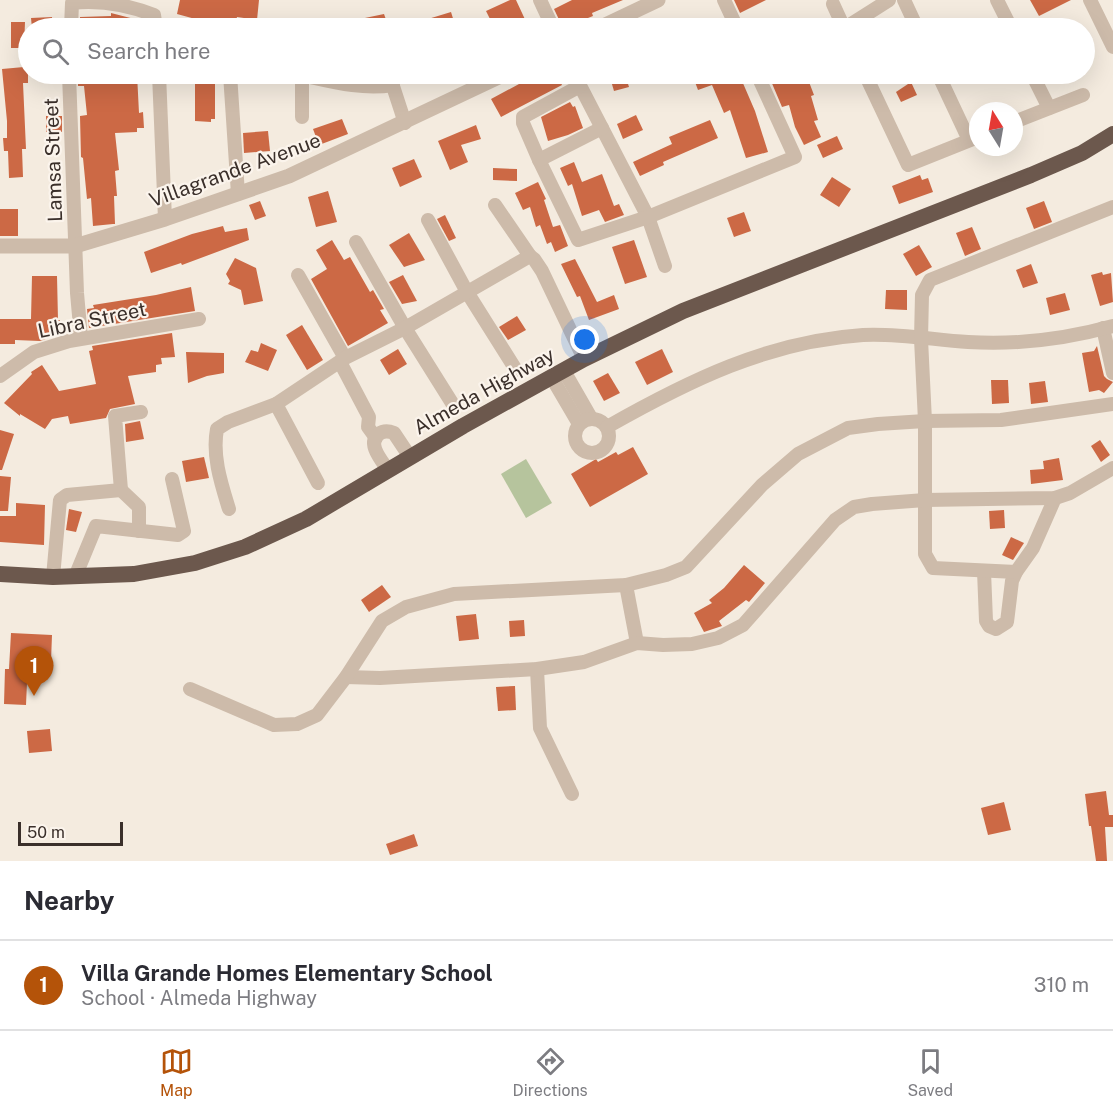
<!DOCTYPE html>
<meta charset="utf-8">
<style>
body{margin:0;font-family:"Public Sans",sans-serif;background:#f7f7f7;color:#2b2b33}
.compass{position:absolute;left:969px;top:102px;width:54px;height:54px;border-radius:50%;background:#fff;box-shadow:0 6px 24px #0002;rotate:349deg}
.scale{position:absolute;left:18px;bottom:15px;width:105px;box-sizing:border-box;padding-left:6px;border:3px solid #3a2f2a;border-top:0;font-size:16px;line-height:21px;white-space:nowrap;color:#3a2f2a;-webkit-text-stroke:4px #fbf4ec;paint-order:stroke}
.you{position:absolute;left:585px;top:340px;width:21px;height:21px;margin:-15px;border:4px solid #fff;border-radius:50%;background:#1a73e8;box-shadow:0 0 0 9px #1a73e833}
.badge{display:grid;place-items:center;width:39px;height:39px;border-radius:50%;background:#b45309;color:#fff;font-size:20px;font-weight:700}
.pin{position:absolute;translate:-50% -50px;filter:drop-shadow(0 2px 3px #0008)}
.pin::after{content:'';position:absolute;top:32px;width:21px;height:18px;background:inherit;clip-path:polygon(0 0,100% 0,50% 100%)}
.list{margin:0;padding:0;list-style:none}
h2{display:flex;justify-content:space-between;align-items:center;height:78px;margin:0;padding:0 24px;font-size:26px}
h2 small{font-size:20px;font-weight:400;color:#7c7c81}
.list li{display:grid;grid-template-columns:39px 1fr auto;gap:18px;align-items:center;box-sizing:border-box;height:90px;padding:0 24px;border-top:2px solid #e1e1e2}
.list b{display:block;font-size:22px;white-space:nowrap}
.list p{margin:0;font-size:20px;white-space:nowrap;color:#7c7c81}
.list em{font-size:20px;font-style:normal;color:#7c7c81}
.icon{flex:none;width:33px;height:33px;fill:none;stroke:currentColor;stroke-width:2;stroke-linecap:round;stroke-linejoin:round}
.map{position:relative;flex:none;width:1113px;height:861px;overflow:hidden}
.search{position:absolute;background:#fff;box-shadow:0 6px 24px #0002;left:18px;right:18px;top:18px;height:66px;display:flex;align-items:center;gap:15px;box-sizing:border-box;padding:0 21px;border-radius:33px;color:#7c7c81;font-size:22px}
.sheet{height:168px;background:#fff}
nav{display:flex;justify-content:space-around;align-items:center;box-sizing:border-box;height:84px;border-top:2px solid #e1e1e2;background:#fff;font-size:16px;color:#7c7c81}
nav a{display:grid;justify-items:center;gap:3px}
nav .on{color:#b45309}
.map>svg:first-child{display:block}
.green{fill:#b6c49d}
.building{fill:#cc6945}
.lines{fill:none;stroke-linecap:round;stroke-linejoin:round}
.minor{stroke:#cdbbaa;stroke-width:14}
.tertiary{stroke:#cdbbaa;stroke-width:15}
.trunk{stroke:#6c584d;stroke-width:16}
.labels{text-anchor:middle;stroke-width:4.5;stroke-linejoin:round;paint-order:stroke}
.street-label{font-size:20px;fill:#3a2f2a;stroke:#fbf4ec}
</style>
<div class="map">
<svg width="1113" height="861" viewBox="0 0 1113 861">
<rect width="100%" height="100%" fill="#f4ebdf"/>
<path class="green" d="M526 459 552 503 526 518 501 474Z"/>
<g class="building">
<path d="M180 0H259L257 20 237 17 235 26 199 20 177 14Z"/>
<path d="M510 0H516L529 28H503L501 24 494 27 486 11Z"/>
<path d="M572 0H623L592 13 593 16 563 28 554 9Z"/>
<path d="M734 0H766L740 13Z"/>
<path d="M1030 0H1071L1039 16Z"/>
<path d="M451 12 456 28H431L428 19Z"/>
<path d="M111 13 146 22 147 28H80V17L111 16Z"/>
<path d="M384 14 389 28H341V23Z"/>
<path d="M52 17 53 28H32L31 18Z"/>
<path d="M11 22H25L24 48H11Z"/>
<path d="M24 67 28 69V83H23L26 149H22L23 177 9 178 8 151H4L3 138H7V121L2 69Z"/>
<path d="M85 74H137L139 113 143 112 144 128H137V132L115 133 119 170 115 171 117 196H114L115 224H113L93 226 91 198 87 199 83 158 81 157 80 116 87 115 84 86H78V75Z"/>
<path d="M540 74H557L562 85 501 117 491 99 519 84 542 76Z"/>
<path d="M609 74H625L629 87 614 91Z"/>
<path d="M692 74H739L755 111 768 152 746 158 730 110 724 113 712 85 698 90Z"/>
<path d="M768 74H806L814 95 811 96 818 120 814 121 821 137 804 145 795 127 789 105 782 107Z"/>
<path d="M195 77H207V80H215V119H211V122L195 121Z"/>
<path d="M911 82 917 95 901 102 896 92Z"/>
<path d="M570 102 573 107 575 106 583 128 568 135 548 141 541 117Z"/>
<path d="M636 115 643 130 623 139 617 124Z"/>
<rect x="46" y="116" width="16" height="16"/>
<path d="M342 119 348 134 319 145 313 129Z"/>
<path d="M710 120 718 138 663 162 664 165 640 176 633 162 672 144 669 137Z"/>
<path d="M476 125 481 139 461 145 468 162 450 170 438 141Z"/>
<path d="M268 131 270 151 244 153 243 133Z"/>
<path d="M837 136 843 149 823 158 817 145Z"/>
<path d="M414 159 422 177 400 187 392 168Z"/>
<path d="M574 162 582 182 602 174 614 206 619 204 624 215 605 222 599 210 582 216 572 184 568 186 560 168Z"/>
<path d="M493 168 517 169V181L493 180Z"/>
<path d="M920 175 922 180 928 178 933 192 899 204 892 186Z"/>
<path d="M832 177 851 189 839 207 820 195Z"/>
<path d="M538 182 546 199 544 200 553 227 560 225 568 246 555 252 551 242 547 244 540 225 536 227 530 207 523 210 515 193Z"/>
<path d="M328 191 337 222 316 227 308 197Z"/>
<path d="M260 201 266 216 255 220 249 205Z"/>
<path d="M1044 201 1052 222 1034 229 1026 208Z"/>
<rect x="0" y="209" width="18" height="27"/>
<path d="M744 212 751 231 734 237 727 218Z"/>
<path d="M445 215 456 238 449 241 437 219Z"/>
<path d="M223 226 225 232 247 228 249 240 182 265 181 263 151 273 144 252 192 234Z"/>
<path d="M972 227 981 249 965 256 956 233Z"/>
<path d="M409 233 425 260 404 267 389 245Z"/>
<path d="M332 240 344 260 350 257 370 292 373 290 384 309 380 310 388 323 348 346 311 279 327 269 316 250Z"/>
<path d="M634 240 647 277 625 284 612 247Z"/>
<path d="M919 245 932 267 916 276 903 254Z"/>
<path d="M235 258 256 268 263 301 244 305 241 290 228 284 230 281 226 274Z"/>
<path d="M575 259 597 302 614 295 619 309 589 320 580 296 577 297 561 264Z"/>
<path d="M1031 264 1038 283 1023 288 1016 270Z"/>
<path d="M1102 272 1103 275 1111 273 1113 302 1100 306 1091 275Z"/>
<path d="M403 275 417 301 402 304 389 282Z"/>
<path d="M32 276H57L58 320H60V334L40 341 15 340V344H0V319H31Z"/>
<path d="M191 287 195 311 89 328 87 309 94 308 93 305 156 295Z"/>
<path d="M886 290H907V310L885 309Z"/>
<path d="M1065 293 1070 310 1050 315 1046 298Z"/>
<path d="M517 316 526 330 508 340 499 327Z"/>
<path d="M302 325 323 360 307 370 286 335Z"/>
<path d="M172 333 175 357 161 358 162 364 156 365V372L128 376 135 404 110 409 106 418 70 424 68 416 52 419 45 429 20 414V416L4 403 32 374 31 372 42 365 59 391 96 384 89 351 93 350 92 346Z"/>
<path d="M261 343 277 350 268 371 245 362 251 350 258 352Z"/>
<path d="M1097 346 1104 376 1107 379 1113 382 1104 393 1099 390 1089 392 1082 353 1094 351Z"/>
<path d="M398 349 407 364 389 375 380 360Z"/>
<path d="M662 349 673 372 647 385 635 362Z"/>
<path d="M186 352 224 353V373L207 376 188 383Z"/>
<path d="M608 373 620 393 604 401 593 381Z"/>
<path d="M991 380H1008L1009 403 992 404Z"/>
<path d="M1045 381 1048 402 1031 404 1029 383Z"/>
<path d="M140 421 144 439 126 442 125 424Z"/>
<path d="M0 430 14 434 2 470H0Z"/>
<path d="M1100 440 1110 455 1101 462 1091 446Z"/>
<path d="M633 447 648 474 590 507 571 474 596 459 598 462 616 452 618 455Z"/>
<path d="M204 457 209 478 186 482 182 461Z"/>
<path d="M1059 458 1063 480 1031 484 1030 470 1044 469 1043 461Z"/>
<path d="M0 476 11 477 8 511H0Z"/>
<path d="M16 503 45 505 44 545 0 542V516H16Z"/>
<path d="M69 509 82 512 76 532 66 530Z"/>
<path d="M1004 510 1005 528 990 529 989 511Z"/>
<path d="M1011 537 1024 543 1013 560 1002 555Z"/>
<path d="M744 565 765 583 749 602 746 600 719 621 722 626 704 632 694 613 712 603 709 600 724 588Z"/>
<path d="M382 585 391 597 369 612 361 600Z"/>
<path d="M476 614 479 639 459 641 456 616Z"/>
<path d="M524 620 525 636 510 637 509 621Z"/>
<path d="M11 633 52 635 51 661 28 660 26 705 4 704 5 669H9Z"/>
<path d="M515 686 516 710 498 711 496 687Z"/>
<path d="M50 729 52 751 29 753 27 731Z"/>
<path d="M1106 791 1109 815H1113V827H1105L1107 861H1096L1091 826H1089L1085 794Z"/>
<path d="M1004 802 1011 830 988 835 981 808Z"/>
<path d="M414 834 418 846 390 855 386 844Z"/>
</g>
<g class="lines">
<g class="minor">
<path d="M540 0 553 28"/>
<path d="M724 0 737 28"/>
<path d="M904 0 917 28"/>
<path d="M997 0 1011 28"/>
<path d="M1090 0 1113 47"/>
<path d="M833 4 844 28"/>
<path d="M71 28 72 3C100 0 128 5 154 15L156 28"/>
<path d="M845 28 889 0"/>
<path d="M69 74 77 293 81 338"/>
<path d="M159 74 165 219"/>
<path d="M230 74 238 194"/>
<path d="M297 74C330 81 360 90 393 85"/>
<path d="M389 74 405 123"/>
<path d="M574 74 648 217 665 266"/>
<path d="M865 74 908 165 978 137"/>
<path d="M938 74 969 140"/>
<path d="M1032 74 1049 108"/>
<path d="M302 75V117"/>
<path d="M580 86 523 117V123L539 160 578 240 648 217 795 157 757 74"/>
<path d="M1014 122 1083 95"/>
<path d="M539 160 602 128"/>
<path d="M495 205 530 256"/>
<path d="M428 220 467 292 516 370"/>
<path d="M356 242 405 328 452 403"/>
<path d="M298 275 345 358"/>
<path d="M1103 328 1113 373"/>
<path d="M340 362 369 417 368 427 376 438"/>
<path d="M564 371 591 418"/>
<path d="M0 376 34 352 69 341 199 319"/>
<path d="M552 378 579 424"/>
<path d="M276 404 318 483"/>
<circle cx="592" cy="436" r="17"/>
<path d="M607 427C688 381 769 341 863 335 898 333 934 340 968 342 1017 345 1066 339 1113 326"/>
<path d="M388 470C382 461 366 443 379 434 384 430 389 431 394 433L410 457"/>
<path d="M121 490 139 507V531"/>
<path d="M229 509C221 483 212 456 217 429L228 422 276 404 345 358 405 328 530 256 534 259 542 271 584 359"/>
<path d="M984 571 986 621 989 626 996 629 1007 622 1012 581 1016 572 1033 548 1055 498"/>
<path d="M1016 572 933 568 925 554V421L921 339 922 295 930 280 1113 207"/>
<path d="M53 577 60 500 67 495 121 490 115 416 141 412"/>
<path d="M75 577 96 526 178 535 184 531 172 479"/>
<path d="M626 585 637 643"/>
<path d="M537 669 540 728 572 794"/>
<path d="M346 677 380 678 537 669 584 662 637 643 663 645 692 644 718 638 743 625 835 520 854 507 872 504 925 500 1055 498 1070 493 1113 468"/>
<path d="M190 689 274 725 297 724 317 715 346 677 382 621 406 607 454 594 626 585 666 575 686 567 762 485 798 454 848 428 878 424 925 421 1001 420 1113 404"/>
</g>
<g class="tertiary">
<path d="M599 28 658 0"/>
<path d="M0 246H75L165 219 289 176 505 74"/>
</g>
<path class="trunk" d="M0 574 53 577 134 574 195 563 245 547 306 519 463 426 584 359 683 311 1031 175 1082 153 1113 134"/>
</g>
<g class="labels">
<g class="street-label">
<text transform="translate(53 160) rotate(-92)" y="7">Lamsa Street</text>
<text transform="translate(235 170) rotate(-20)" y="7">Villagrande Avenue</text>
<text transform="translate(92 320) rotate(-12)" y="7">Libra Street</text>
<text transform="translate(484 391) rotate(-29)" y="7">Almeda Highway</text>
</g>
</g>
</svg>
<svg class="compass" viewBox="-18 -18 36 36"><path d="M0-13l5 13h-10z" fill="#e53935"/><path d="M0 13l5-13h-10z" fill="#7c7c81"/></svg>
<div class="scale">50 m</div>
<div class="you"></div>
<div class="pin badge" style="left:34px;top:696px">1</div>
<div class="search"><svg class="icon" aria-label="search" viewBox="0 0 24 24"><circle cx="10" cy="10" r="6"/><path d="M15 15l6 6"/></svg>Search here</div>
</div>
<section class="sheet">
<h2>Nearby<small></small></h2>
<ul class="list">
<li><span class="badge">1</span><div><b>Villa Grande Homes Elementary School</b><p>School · Almeda Highway</p></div><em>310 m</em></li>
</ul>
</section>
<nav>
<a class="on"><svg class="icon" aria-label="map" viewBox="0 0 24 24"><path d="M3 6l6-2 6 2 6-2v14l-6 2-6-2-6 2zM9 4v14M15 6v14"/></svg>Map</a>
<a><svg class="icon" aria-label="directions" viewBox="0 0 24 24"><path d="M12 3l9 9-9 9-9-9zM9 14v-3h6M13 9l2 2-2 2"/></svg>Directions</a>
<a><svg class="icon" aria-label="saved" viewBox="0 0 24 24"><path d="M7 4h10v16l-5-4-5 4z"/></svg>Saved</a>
</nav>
